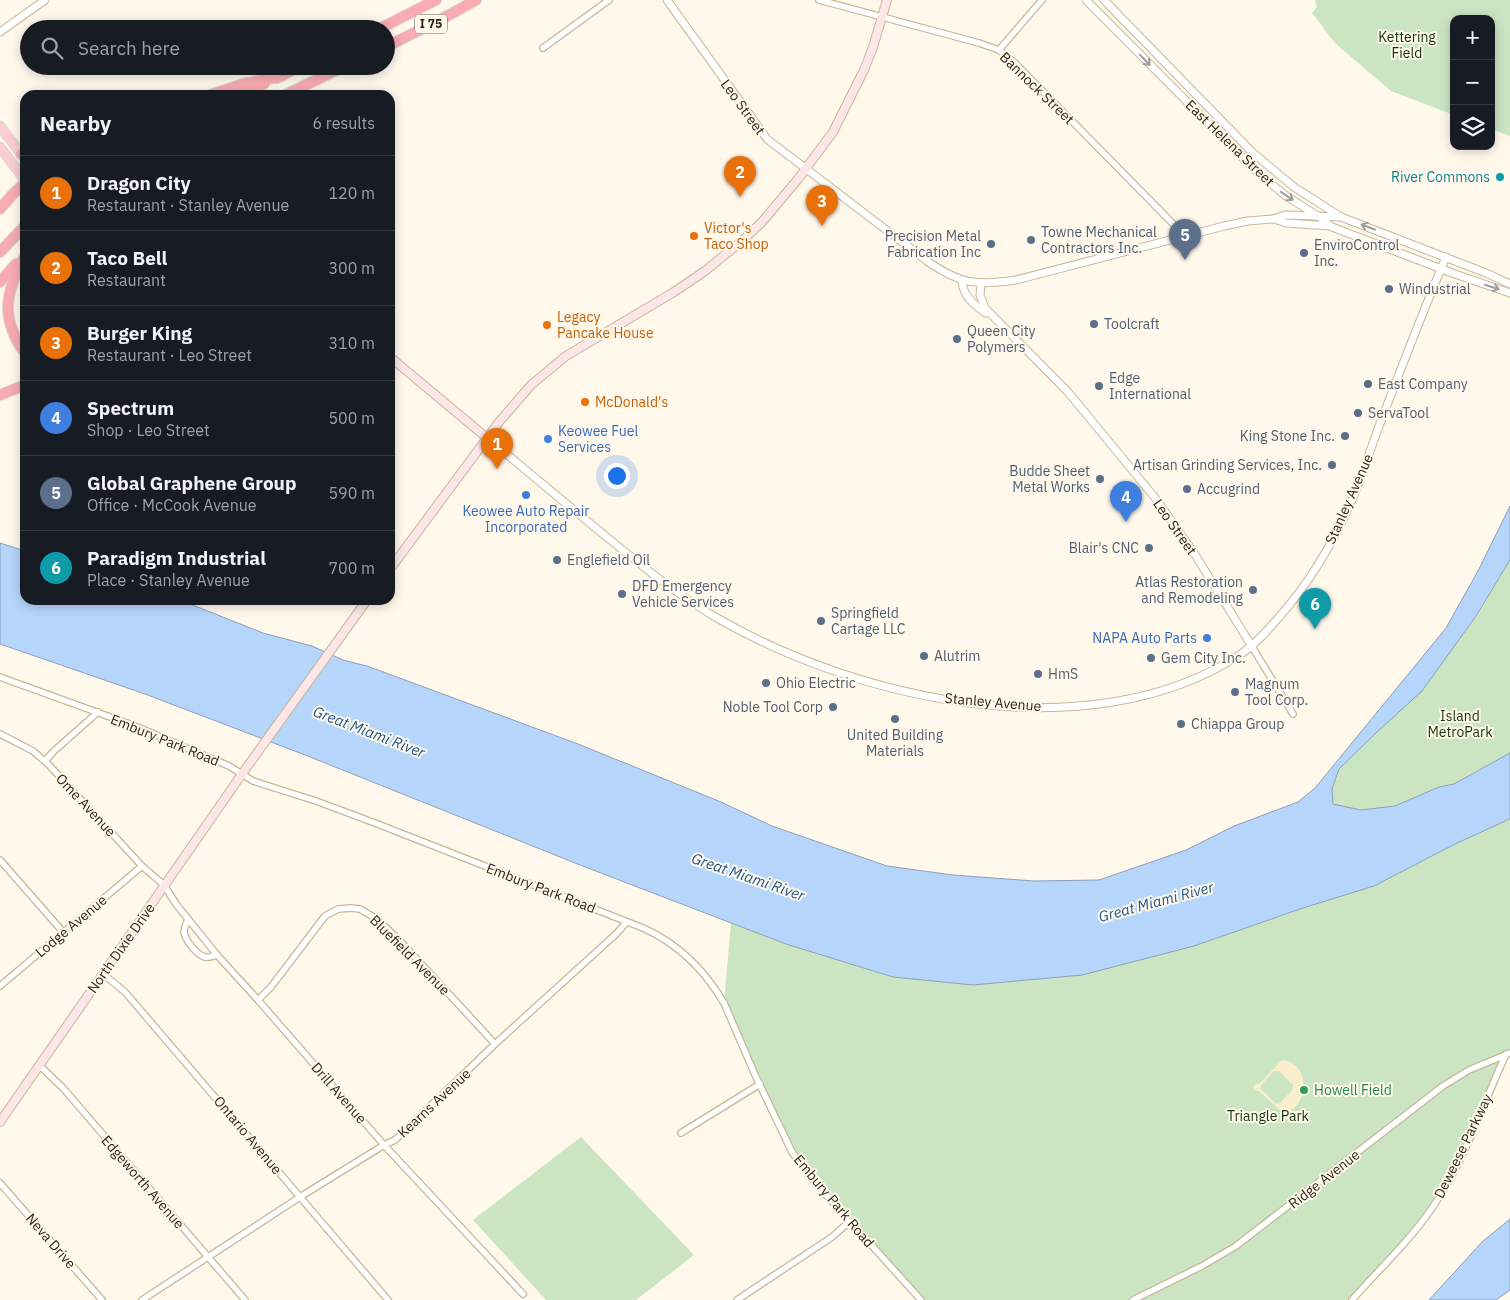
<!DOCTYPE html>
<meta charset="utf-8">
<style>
body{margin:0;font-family:"IBM Plex Sans",sans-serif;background:#242831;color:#f1f3f6}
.controls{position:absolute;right:15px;top:15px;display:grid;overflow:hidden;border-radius:10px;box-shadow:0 2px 12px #0003}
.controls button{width:45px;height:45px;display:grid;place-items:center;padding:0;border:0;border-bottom:1px solid #363941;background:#171b24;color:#f1f3f6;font:25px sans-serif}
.you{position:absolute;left:616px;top:475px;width:18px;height:18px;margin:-12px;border:4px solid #fff;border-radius:50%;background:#1a73e8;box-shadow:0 0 0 8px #1a73e833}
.badge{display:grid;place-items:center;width:32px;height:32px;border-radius:50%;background:#0f766e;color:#fff;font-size:16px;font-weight:700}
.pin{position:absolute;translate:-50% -41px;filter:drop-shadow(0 1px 2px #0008)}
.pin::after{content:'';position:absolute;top:26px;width:18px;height:15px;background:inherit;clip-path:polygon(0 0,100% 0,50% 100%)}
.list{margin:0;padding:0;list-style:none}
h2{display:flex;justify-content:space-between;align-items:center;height:65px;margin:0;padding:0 20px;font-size:21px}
h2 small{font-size:16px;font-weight:400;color:#9ea1a6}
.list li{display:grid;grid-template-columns:32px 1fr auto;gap:15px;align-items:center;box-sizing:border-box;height:75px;padding:0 20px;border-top:1px solid #363941}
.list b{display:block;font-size:19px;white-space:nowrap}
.list p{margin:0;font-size:16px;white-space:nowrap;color:#9ea1a6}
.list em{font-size:16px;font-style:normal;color:#9ea1a6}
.icon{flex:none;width:28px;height:28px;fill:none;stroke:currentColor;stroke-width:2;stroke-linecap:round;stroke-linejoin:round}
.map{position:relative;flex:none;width:1510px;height:1300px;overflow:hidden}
.search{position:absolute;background:#171b24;box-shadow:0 2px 12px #0003;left:20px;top:20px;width:375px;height:55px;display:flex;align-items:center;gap:12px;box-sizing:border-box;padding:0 18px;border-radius:28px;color:#9ea1a6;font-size:19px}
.panel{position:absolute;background:#171b24;box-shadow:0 2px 12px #0003;left:20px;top:90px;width:375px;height:515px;border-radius:15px}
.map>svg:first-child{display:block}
.green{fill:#cbe5c3}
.sand{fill:#f9efca;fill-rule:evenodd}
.water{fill:#b5d5fb;stroke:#8ca0b7}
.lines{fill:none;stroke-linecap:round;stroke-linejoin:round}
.minor-casing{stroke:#c7b797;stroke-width:8}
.tertiary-casing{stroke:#c7b797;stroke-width:9}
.secondary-casing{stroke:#c7b797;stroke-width:10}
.primary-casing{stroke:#d9d8d6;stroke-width:11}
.motorway-casing{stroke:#d9d8d6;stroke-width:12}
.minor{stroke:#fff;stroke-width:5.5}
.tertiary{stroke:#fff;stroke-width:7}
.secondary{stroke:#fde6e8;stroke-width:8}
.primary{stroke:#fbcdd0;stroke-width:9}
.motorway{stroke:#f8abb1;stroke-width:10}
.oneway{stroke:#a09d98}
.culture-dot{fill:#0f9aa8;stroke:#fff8eb;stroke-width:2}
.food-dot{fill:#e8710a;stroke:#fff8eb;stroke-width:2}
.service-dot{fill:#5c6f8a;stroke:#fff8eb;stroke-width:2}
.shop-dot{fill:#3f7fe0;stroke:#fff8eb;stroke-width:2}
.leisure-dot{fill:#2e9e5b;stroke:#fff8eb;stroke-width:2}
.labels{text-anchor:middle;stroke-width:4;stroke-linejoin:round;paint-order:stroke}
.shield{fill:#fff8eb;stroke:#6b6558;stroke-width:1}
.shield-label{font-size:12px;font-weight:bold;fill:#2c2619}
.park-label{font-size:14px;fill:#133704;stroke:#fff8eb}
.street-label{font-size:14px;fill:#2c2619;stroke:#fff8eb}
.culture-label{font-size:14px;fill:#0d838f;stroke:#fff8eb;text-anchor:end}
.food-label{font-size:14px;fill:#c56008;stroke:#fff8eb;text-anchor:start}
.service-label{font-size:14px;fill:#4e5e75;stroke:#fff8eb;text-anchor:start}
.shop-label{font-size:14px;fill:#366cbe;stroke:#fff8eb;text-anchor:start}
.leisure-label{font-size:14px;fill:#27864d;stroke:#fff8eb;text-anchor:start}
.water-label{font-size:15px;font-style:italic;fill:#225891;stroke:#fff8eb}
</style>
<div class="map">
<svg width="1510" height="1300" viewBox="0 0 1510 1300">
<rect width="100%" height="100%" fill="#fff8eb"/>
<g class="green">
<path d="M1315 0H1510V136L1491 129V19H1454V115L1391 91 1335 43 1312 13 1317 7Z"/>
<path d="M1510 560V753L1454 784 1439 787 1395 806 1361 810 1333 804 1332 789 1339 769 1377 732 1476 617Z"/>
<path d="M1510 819V1053L1506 1055 1486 1103 1432 1209 1352 1300H921L849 1222 792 1152 724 1003 731 923 786 944 893 977 973 985 1194 946 1303 908 1374 886 1455 844Z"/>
<path d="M581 1137 694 1255 636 1300H546L473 1220Z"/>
</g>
<path class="sand" d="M1282 1060C1311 1063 1310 1106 1284 1114L1259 1091H1256L1253 1088 1255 1084H1259ZM1274 1071H1279L1293 1085V1089L1279 1104 1275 1103 1261 1089V1085Z"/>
<g class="water">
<path d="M1510 506V560L1476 616 1422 691 1377 732 1339 769 1332 789 1333 804 1361 810 1395 806 1439 787 1454 784 1510 753V819L1455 844 1374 886 1303 908 1194 946 1082 975 973 985 893 977 786 944 580 865 305 755 145 694 0 644V543L25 551V600H180L263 633 312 646 343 660 367 666 578 744 721 802 772 826 887 866 953 875 1034 881 1099 880 1186 850 1234 826 1298 802 1315 788 1446 628 1479 569Z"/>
<path d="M1510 1219V1290L1496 1300H1429L1482 1242Z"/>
</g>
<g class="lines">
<defs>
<g id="minor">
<path d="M819 0 979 43 999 50 1015 63 1185 236"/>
<path d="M543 48 609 0"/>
<path d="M999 50 1042 0"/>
<path d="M1251 645 1293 714"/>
<path d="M0 677 135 726 229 766 253 781 316 801 375 823 643 928C679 944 704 969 724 1003L756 1077 792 1152 809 1176 921 1300"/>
<path d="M0 734 33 751 48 764 142 866 164 885 176 904 217 955 258 1000 384 1145 523 1294"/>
<path d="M45 761 53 752 98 712"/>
<path d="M0 860 63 932"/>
<path d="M188 920C186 924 184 928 184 932 185 940 197 955 205 957 209 958 213 956 217 955"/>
<path d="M103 974 125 992 388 1300"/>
<path d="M0 986 142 866"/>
<path d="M258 1000 271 987 325 916 338 909 351 908 360 909 377 919 402 943 495 1044"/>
<path d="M39 1065 63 1088 245 1300"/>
<path d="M681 1133 760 1084"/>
<path d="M0 1183 102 1300"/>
<path d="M142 1300 300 1197 384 1145 395 1140 495 1044 615 935 627 922"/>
<path d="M737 1300 832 1237 849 1222"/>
<path d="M1133 1300 1202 1266 1236 1246 1443 1086 1469 1070 1510 1053"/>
<path d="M1352 1300C1381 1267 1415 1236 1438 1199 1467 1154 1484 1102 1506 1054"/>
</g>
<g id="tertiary">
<path d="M667 0 767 139 927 261C960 284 977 286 1016 280L1224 226 1248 221 1273 219 1285 215 1341 217"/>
<path d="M1086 0 1255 170 1286 196 1318 216 1332 227 1452 273 1510 293"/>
<path d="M1104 0 1252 152 1294 187 1341 217 1486 273 1510 284"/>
<path d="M0 32 45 0"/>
<path d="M1274 219 1286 223 1330 226"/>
<path d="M962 281C963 296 974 305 986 313"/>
<path d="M981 284 980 295 985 308 1068 392 1156 499 1194 553 1251 645"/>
<path d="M487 438C524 468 560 499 597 529 636 561 674 593 717 618 861 701 1089 751 1238 656 1254 646 1268 630 1280 616 1310 582 1334 541 1352 500 1363 474 1371 447 1381 421 1402 366 1423 311 1446 257"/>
</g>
<g id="secondary">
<path d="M390 357 487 438"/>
<path d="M390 569 499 422 531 385 566 356 674 292 705 271 743 240 762 222 798 179 833 132 864 70 873 47 887 0"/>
<path d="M0 1122 242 774 367 600"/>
</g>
<g id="primary">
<path d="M0 126 25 159"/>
<path d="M0 147 25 180"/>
</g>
<g id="motorway">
<path d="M379 29 436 0"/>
<path d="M386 47 451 14 476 0"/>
<path d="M277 78 301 66"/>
<path d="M210 95 243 84 282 76"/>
<path d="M240 95 264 84"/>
<path d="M285 95 345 66"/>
<path d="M21 154 25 156"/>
<path d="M0 209 12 195 25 183"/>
<path d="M0 252 25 226"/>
<path d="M25 256C5 292 0 319 25 353"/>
<path d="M0 282 16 264"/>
<path d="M0 395 25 385"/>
</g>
</defs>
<use href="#minor" class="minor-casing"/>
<use href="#tertiary" class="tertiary-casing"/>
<use href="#secondary" class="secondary-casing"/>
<use href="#primary" class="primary-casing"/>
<use href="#motorway" class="motorway-casing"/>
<use href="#minor" class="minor"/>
<use href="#tertiary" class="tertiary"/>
<use href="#secondary" class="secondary"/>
<use href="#primary" class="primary"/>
<use href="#motorway" class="motorway"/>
</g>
<defs><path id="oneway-shaft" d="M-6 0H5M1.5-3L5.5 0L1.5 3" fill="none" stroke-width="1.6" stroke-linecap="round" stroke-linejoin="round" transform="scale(1.25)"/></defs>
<g class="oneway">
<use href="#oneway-shaft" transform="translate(1145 60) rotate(46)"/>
<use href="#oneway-shaft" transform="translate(1287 196) rotate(34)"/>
<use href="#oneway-shaft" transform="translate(1368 227) rotate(-159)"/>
<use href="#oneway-shaft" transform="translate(1492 287) rotate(18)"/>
</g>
<circle class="culture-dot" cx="1500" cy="177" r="5"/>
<g class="food-dot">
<circle cx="694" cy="236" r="5"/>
<circle cx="547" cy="325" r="5"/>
<circle cx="585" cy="402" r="5"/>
</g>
<g class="service-dot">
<circle cx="1031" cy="240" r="5"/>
<circle cx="991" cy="244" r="5"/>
<circle cx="1304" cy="253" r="5"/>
<circle cx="1389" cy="289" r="5"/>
<circle cx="1094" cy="324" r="5"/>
<circle cx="957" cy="339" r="5"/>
<circle cx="1368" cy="384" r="5"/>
<circle cx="1099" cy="386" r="5"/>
<circle cx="1358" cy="413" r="5"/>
<circle cx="1345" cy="436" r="5"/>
<circle cx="1332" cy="465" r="5"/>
<circle cx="1100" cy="479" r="5"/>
<circle cx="1187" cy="489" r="5"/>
<circle cx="1149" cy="548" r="5"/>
<circle cx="557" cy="560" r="5"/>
<circle cx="1253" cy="590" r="5"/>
<circle cx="622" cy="594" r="5"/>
<circle cx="821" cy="621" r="5"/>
<circle cx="924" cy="656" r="5"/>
<circle cx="1151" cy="658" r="5"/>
<circle cx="1038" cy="674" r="5"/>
<circle cx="766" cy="683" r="5"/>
<circle cx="1235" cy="692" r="5"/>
<circle cx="833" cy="707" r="5"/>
<circle cx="895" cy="719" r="5"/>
<circle cx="1181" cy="724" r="5"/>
</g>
<g class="shop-dot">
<circle cx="548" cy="439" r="5"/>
<circle cx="526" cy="495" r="5"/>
<circle cx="1207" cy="638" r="5"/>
</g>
<circle class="leisure-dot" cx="1304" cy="1090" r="5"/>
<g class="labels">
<rect class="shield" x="415" y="14.5" width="32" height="19" rx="4"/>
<g class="shield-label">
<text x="431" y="28">I 75</text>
</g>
<g class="park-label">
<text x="1407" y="42">Kettering<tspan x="1407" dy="16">Field</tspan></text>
<text x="1460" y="721">Island<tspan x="1460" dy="16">MetroPark</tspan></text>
<text x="1268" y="1121">Triangle Park</text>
</g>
<g class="street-label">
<text transform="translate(1037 88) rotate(44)" y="5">Bannock Street</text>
<text transform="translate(743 107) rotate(54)" y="5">Leo Street</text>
<text transform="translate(1230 143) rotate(44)" y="5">East Helena Street</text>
<text transform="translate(1349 499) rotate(-66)" y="5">Stanley Avenue</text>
<text transform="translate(1175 527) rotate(55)" y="5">Leo Street</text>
<text transform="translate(993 702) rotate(5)" y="5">Stanley Avenue</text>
<text transform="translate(165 740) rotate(22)" y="5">Embury Park Road</text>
<text transform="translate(86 805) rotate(47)" y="5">Ome Avenue</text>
<text transform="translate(541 888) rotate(21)" y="5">Embury Park Road</text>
<text transform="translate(71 926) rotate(-40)" y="5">Lodge Avenue</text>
<text transform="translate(121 948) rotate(-55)" y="5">North Dixie Drive</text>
<text transform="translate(410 955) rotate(45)" y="5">Bluefield Avenue</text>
<text transform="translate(339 1093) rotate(49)" y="5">Drill Avenue</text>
<text transform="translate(434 1103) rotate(-43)" y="5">Kearns Avenue</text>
<text transform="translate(248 1135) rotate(50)" y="5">Ontario Avenue</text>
<text transform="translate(1463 1146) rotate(-64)" y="5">Deweese Parkway</text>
<text transform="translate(1324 1179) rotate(-38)" y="5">Ridge Avenue</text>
<text transform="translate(143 1182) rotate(49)" y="5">Edgeworth Avenue</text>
<text transform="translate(834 1201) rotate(50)" y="5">Embury Park Road</text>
<text transform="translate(51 1241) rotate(49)" y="5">Neva Drive</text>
</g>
<g class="culture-label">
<text x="1490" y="182">River Commons</text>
</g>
<g class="food-label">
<text x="704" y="233">Victor's<tspan x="704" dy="16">Taco Shop</tspan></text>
<text x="557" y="322">Legacy<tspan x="557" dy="16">Pancake House</tspan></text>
<text x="595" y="407">McDonald's</text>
</g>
<g class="service-label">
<text x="1041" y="237">Towne Mechanical<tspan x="1041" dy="16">Contractors Inc.</tspan></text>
<text x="981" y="241" text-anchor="end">Precision Metal<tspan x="981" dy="16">Fabrication Inc</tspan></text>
<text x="1314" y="250">EnviroControl<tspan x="1314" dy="16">Inc.</tspan></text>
<text x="1399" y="294">Windustrial</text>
<text x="1104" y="329">Toolcraft</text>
<text x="967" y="336">Queen City<tspan x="967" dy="16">Polymers</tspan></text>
<text x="1109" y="383">Edge<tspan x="1109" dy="16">International</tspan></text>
<text x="1378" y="389">East Company</text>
<text x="1368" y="418">ServaTool</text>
<text x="1335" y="441" text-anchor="end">King Stone Inc.</text>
<text x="1322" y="470" text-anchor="end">Artisan Grinding Services, Inc.</text>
<text x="1090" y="476" text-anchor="end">Budde Sheet<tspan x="1090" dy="16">Metal Works</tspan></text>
<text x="1197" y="494">Accugrind</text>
<text x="1139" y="553" text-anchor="end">Blair's CNC</text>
<text x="567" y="565">Englefield Oil</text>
<text x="1243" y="587" text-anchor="end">Atlas Restoration<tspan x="1243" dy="16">and Remodeling</tspan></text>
<text x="632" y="591">DFD Emergency<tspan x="632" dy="16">Vehicle Services</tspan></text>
<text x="831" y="618">Springfield<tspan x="831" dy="16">Cartage LLC</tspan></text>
<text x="934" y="661">Alutrim</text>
<text x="1161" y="663">Gem City Inc.</text>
<text x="1048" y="679">HmS</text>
<text x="776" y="688">Ohio Electric</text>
<text x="1245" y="689">Magnum<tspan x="1245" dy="16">Tool Corp.</tspan></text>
<text x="823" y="712" text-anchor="end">Noble Tool Corp</text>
<text x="1191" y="729">Chiappa Group</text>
<text x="895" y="740" text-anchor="middle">United Building<tspan x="895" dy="16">Materials</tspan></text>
</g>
<g class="shop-label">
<text x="558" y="436">Keowee Fuel<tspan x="558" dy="16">Services</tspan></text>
<text x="526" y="516" text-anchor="middle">Keowee Auto Repair<tspan x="526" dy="16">Incorporated</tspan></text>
<text x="1197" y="643" text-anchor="end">NAPA Auto Parts</text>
</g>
<g class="leisure-label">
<text x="1314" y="1095">Howell Field</text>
</g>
<g class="water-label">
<text transform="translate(369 732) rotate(21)" y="5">Great Miami River</text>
<text transform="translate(748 877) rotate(19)" y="5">Great Miami River</text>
<text transform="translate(1156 902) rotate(-15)" y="5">Great Miami River</text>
</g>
</g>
</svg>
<div class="controls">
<button>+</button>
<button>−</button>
<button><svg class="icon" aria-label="layers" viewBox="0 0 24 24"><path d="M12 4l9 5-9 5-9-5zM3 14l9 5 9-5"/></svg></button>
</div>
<div class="you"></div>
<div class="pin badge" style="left:497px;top:469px;background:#e8710a">1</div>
<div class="pin badge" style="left:740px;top:197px;background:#e8710a">2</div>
<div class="pin badge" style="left:822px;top:226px;background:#e8710a">3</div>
<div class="pin badge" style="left:1126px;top:522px;background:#3f7fe0">4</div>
<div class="pin badge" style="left:1185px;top:260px;background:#5c6f8a">5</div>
<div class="pin badge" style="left:1315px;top:629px;background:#0f9aa8">6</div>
<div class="search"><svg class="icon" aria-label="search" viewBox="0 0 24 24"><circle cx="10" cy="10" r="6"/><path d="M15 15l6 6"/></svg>Search here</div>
<section class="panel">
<h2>Nearby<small>6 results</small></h2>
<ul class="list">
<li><span class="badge" style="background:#e8710a">1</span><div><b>Dragon City</b><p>Restaurant · Stanley Avenue</p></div><em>120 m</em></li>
<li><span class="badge" style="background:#e8710a">2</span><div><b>Taco Bell</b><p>Restaurant</p></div><em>300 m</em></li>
<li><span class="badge" style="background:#e8710a">3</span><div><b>Burger King</b><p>Restaurant · Leo Street</p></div><em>310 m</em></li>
<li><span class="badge" style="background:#3f7fe0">4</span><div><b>Spectrum</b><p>Shop · Leo Street</p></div><em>500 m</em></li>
<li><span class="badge" style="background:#5c6f8a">5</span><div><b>Global Graphene Group</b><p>Office · McCook Avenue</p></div><em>590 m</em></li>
<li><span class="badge" style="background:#0f9aa8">6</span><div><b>Paradigm Industrial</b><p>Place · Stanley Avenue</p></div><em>700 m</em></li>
</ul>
</section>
</div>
